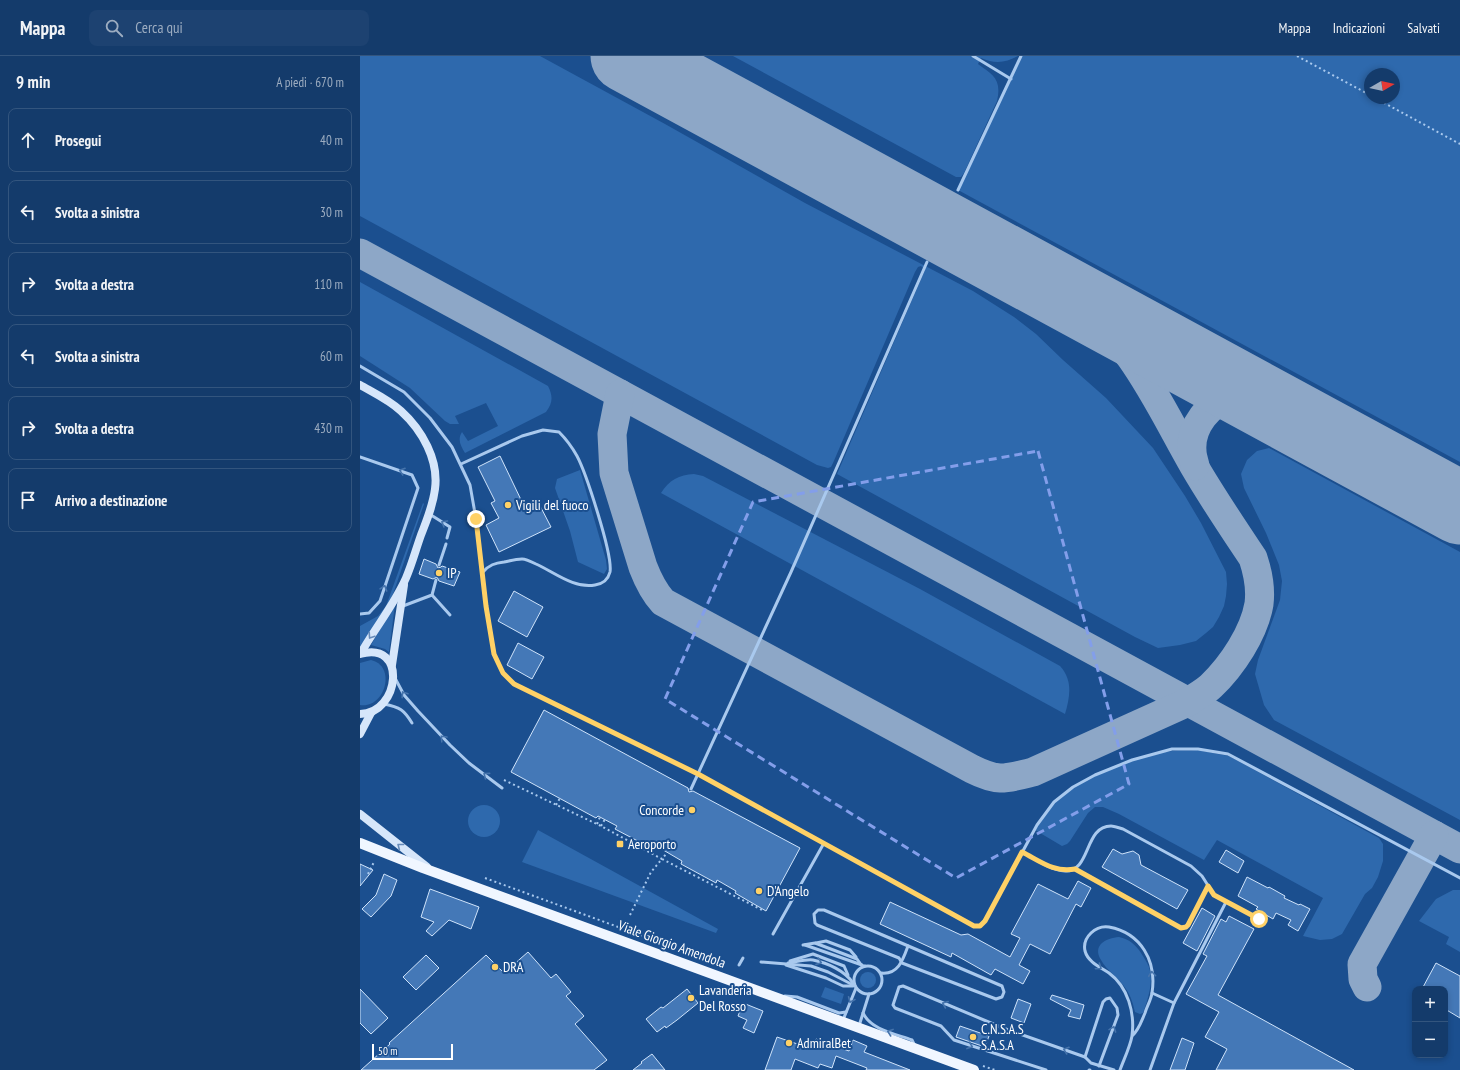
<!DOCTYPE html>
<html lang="it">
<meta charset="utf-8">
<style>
body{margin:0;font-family:"PT Sans Narrow",sans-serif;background:#1d4271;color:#f1f3f6}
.controls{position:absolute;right:12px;bottom:12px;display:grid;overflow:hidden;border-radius:8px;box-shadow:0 2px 6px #0003}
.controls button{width:36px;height:36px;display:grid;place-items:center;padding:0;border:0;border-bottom:1px solid #33557e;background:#143b6b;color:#f1f3f6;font:20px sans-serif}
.compass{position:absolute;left:1004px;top:12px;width:36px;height:36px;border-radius:50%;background:#143b6b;box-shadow:0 2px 6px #0003;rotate:81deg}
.scale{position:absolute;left:12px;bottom:10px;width:81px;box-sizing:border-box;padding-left:4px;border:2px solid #fff;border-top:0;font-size:11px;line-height:14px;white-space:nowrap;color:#fff;-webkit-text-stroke:3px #1b4f8f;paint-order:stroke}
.stop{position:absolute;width:12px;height:12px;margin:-9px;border:3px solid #ffd166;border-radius:50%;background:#fff}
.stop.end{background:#ffd166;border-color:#fff;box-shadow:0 1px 4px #0008}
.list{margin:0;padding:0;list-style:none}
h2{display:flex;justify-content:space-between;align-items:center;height:52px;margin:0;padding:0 16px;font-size:17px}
h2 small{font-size:13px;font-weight:400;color:#9dadc1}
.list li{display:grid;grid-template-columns:26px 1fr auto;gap:12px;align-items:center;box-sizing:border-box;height:64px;margin:0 8px 8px;padding:0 8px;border:1px solid #33557e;border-radius:8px}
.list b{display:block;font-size:15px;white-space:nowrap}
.list em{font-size:13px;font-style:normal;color:#9dadc1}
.icon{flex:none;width:22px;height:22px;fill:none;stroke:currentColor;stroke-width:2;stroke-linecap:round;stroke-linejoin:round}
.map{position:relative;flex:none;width:1100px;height:1014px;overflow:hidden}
header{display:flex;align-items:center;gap:24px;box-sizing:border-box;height:56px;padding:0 20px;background:#143b6b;border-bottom:1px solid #33557e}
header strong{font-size:19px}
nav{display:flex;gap:22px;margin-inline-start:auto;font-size:14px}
.search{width:280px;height:36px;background:#1d4271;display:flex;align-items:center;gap:10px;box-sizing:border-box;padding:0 14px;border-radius:8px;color:#9dadc1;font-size:15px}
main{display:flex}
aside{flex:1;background:#143b6b}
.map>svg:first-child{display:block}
.green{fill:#2e69ad;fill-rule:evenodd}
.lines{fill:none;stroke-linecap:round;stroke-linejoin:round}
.taxiway{stroke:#8da7c7;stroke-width:29}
.runway{stroke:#8da7c7;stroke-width:73}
.building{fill:#4478b7;stroke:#cfe3fa}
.path{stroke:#a9c9ee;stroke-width:2;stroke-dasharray:2 3;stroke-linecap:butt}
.lane{stroke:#a9c9ee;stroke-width:3}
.secondary{stroke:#d6e6fa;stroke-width:8}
.primary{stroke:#f0f6ff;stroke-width:10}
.oneway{stroke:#4674ac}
.oneway2{stroke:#668bba}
.route{stroke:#ffd166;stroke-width:5}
.marked{fill:none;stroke:#839eea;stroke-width:3;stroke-dasharray:8 5;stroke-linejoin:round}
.poi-dot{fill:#ffd166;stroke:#1b4f8f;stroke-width:1.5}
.labels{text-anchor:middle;stroke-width:4;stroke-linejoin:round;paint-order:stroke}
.poi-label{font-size:14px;fill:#fff;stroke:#1b4f8f;text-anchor:start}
.street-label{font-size:14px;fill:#fff;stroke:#1b4f8f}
</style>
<header>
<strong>Mappa</strong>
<div class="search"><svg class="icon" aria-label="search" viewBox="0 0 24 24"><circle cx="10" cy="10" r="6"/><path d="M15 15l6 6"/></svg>Cerca qui</div>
<nav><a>Mappa</a><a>Indicazioni</a><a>Salvati</a></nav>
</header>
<main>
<aside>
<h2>9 min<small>A piedi · 670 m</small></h2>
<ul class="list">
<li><svg class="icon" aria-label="ahead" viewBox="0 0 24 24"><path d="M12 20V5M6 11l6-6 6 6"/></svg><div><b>Prosegui</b></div><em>40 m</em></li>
<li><svg class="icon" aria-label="left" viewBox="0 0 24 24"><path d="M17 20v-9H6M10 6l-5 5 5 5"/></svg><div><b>Svolta a sinistra</b></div><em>30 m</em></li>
<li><svg class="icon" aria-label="right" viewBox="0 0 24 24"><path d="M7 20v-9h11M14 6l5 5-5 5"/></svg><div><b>Svolta a destra</b></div><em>110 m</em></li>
<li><svg class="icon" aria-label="left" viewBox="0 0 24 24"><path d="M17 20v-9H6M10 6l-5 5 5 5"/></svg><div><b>Svolta a sinistra</b></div><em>60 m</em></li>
<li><svg class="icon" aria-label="right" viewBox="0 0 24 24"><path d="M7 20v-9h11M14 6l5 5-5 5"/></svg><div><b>Svolta a destra</b></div><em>430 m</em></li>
<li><svg class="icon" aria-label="arrive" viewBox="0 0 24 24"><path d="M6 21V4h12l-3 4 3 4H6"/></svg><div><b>Arrivo a destinazione</b></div></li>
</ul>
</aside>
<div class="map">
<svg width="1100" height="1014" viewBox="0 0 1100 1014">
<rect width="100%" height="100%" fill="#1b4f8f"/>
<g class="green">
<path d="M0 0H180L305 68 445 147 613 235 654 261 676 278 703 304 746 342 793 392 825 440 841 467 866 516 867 528 866 540 864 550 859 561 853 571 846 577 836 585 820 589 798 592 775 581 477 418 565 214 561 210 558 211 555 216 473 407 471 411 468 412 457 409 0 160Z"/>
<path d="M373 0H658C645 7 635 8 621 2L618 8C633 19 642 23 637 45L604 117 601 121H596Z"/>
<path d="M661 0H1100V406L598 134ZM1010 18H1034V42H1010Z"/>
<path d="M0 226 188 330C193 340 193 347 186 356L105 397C101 390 97 384 102 376L108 385 138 370 126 347 95 360 99 368H90L85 365 50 332 0 300Z"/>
<path d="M909 392 1100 496V764L914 664 904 649 895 618 898 604 920 544 922 525 919 509 906 477 884 432 881 418 887 404 897 395Z"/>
<path d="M220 414 246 504 247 513 244 518 218 506 210 475 195 432 197 423Z"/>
<path d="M334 418 343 420 560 533 700 610C713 624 710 641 705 658L301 437C309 424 319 419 334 418Z"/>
<path d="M63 447 64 448 32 541 0 594V570L18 560 26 550Z"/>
<path d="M35 548 29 596 25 593 11 589Z"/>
<path d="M11 604C37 610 25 653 0 649V607Z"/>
<path d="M837 694 869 700 1019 782 1023 788V805L1018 821 1012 832 1005 838 982 878 972 883 960 884 943 880 963 842 857 784 844 804 759 758 743 751H735L728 757 710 785 707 788 702 790 675 774C682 764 688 752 697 744 719 723 782 698 812 695 820 694 829 695 837 694Z"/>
<circle cx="124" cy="765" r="16"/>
<path d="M178 774 358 873 356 877 162 806Z"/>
<path d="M1093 834H1100V896L1086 888 1089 881 1059 865 1076 843Z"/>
<path d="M759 881C769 883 776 889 781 897 784 902 787 906 789 911 794 925 788 943 783 957L780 958 775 956C773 948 771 940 766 933 759 922 747 915 741 904 732 889 746 882 759 881Z"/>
<circle cx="508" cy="924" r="8"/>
<path d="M465 931 484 938 481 948 461 941Z"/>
</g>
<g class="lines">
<g class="taxiway">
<path d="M0 197 1100 793"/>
<path d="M260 338 252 378 254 417 283 511C288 524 293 535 303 546L612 713C638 726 645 723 673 716L828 646C835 641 845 636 851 630 872 610 894 577 899 548 901 532 898 517 893 502 873 472 852 441 834 410 799 349 770 280 709 240"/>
<path d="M835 410C834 405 832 400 832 395 830 371 849 346 872 341 881 340 889 341 897 342"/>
<path d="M1007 931 1003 923 1002 908 1074 779"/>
</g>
<path class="runway" d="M267 0 1100 452"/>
</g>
<g class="building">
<path d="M140 400 164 450 177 444 191 471 139 496 126 469 139 462 131 447 135 445 118 411Z"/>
<path d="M64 503 76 508 78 512 81 511 82 510 100 516 94 530 79 525 77 521 73 523 59 518Z"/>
<path d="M154 535 183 551 167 581 138 565Z"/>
<path d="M158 587 184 601 172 623 147 609Z"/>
<path d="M184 654 328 732 329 736 333 735 440 792 406 855 375 837 376 835 357 824 356 827 321 808 322 805 293 788 291 792 255 773 257 770 238 760 236 762 151 716Z"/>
<path d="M753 793 762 798 773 795 779 799 781 809 828 834 817 853 742 811Z"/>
<path d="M866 794 884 805 878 817 859 806Z"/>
<path d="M0 808 13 814 0 830Z"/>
<path d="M24 818 37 824 31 840 11 861 2 853 16 839Z"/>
<path d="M887 821 908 832 909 831 925 840 924 842 939 849 940 848 950 853 938 875 928 869 931 864 916 857 913 863 896 853 898 851 878 840Z"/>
<path d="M718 825 731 832 721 851 716 848 690 898 670 888 659 909 670 915 663 928 635 913 631 919 592 897 591 901 520 868 530 846 601 879 608 878 650 901 660 882 651 878 678 828 708 843Z"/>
<path d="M70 833 119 851 111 873 89 864 72 880 66 875 74 866 61 861Z"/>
<path d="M842 852 855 860 837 895 823 887Z"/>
<path d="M869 860 894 873 858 939 994 1014H856L867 993 845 981 859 956 826 938 847 900 843 898 861 863 866 866Z"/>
<path d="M168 896 191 922 196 918 211 936 206 940 224 960 215 968 247 1004 234 1014H1L30 988 29 987 126 899 144 917Z"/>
<path d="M66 899 79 912 56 934 43 921Z"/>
<path d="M1076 907 1100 920V962L1085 953V933H1062Z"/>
<path d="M0 933 28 962 11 978 0 967Z"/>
<path d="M327 933 338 947 317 964 306 972 305 970 297 976 286 963 301 951 303 952Z"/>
<path d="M692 939 724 949 720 963 708 960 711 954 690 943Z"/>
<path d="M658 943 671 948 664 967 651 962Z"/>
<path d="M383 947 403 955 394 977 383 972 387 964 378 960Z"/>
<path d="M600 970 629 980 625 991 596 981Z"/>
<path d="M417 981 452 993 456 983 489 995 493 984 507 990 504 996 550 1014H506L507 1012 476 1000 472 1012 460 1008 458 1012 435 1003 431 1014H405Z"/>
<path d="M822 982 834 987 825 1014H810Z"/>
<path d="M292 998 305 1014H273L282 1007 281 1006Z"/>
</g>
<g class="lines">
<g class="path">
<path d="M937 0 1010 39"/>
<path d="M1015 42 1100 88"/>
<path d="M144 724 241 770 302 803 307 797"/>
<path d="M196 749 200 742"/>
<path d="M237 768 240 761"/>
<path d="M241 770 245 763"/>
<path d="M8 818 14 806"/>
<path d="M125 822 299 886 301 888"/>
<path d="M270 859 291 816 302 803 404 855"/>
<path d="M623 1010 635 1014"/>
</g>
<g class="lane">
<path d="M613 0 651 23"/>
<path d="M598 134 661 0"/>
<path d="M0 310 44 336 70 362 92 391 110 429 116 463 126 550 134 598 143 617 154 628 338 718 614 870H620L625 865 677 769 694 746 713 731 735 719 772 704 812 693H838L868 698 1100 822"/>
<path d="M0 401 52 419 58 432 20 545 9 557 0 558"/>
<path d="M101 408 162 380 183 374 199 376C206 383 212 391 217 400 226 417 253 499 250 516 248 524 242 528 235 529 214 533 194 516 176 508 172 506 166 503 162 503 156 503 149 505 144 506 135 507 129 509 123 516"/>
<path d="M71 459 90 471 87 482"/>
<path d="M79 509 86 488"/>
<path d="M72 539 90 559"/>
<path d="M43 550 72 539 76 524"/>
<path d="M35 622 44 639 58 655 90 689 109 707 142 732"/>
<path d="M24 648C40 651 44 654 52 667"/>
<path d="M331 733 431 516 567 206"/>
<path d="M662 796C675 803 690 814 705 815 731 816 724 770 751 770 754 770 759 772 763 773L831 810 842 820 854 839 899 863"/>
<path d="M715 813 821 872 826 871 828 869 848 830"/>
<path d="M458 854H464L642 930 644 936 642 941 636 943 542 907 539 902 457 869 455 867 454 858Z"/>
<path d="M413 878 464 787"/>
<path d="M456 887 466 885 490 894 496 901"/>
<path d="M443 889 455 887 497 903 502 910H505"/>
<path d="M445 889 502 909"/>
<path d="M430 905 453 898 484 910 488 919"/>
<path d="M401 906 451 910 468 916 495 930"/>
<path d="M428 907C436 906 446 903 453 904 468 907 485 915 493 927"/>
<path d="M379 909 383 902"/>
<path d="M426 909 466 922 483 930H493"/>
<circle cx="508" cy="924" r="14"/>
<path d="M521 917C538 919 543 904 548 890"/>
<path d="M792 937 814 947"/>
<path d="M425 940 437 941 479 957 486 956"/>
<path d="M503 957C511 974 536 978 552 984L555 990"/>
<path d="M483 964 496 932"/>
<path d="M499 970 509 938"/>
<path d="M725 1001 743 946 746 943 750 942 757 952 758 959 739 1010"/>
<path d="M686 1014 594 984 581 970 535 952 533 949 539 931 543 930 643 972 725 1001 731 1007 754 1014"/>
<path d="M729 1014H730"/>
<path d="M760 1014C764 1003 770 991 772 980 775 957 768 931 749 917 740 911 728 906 725 895 722 881 736 869 749 871 781 877 797 905 792 937 791 944 787 950 785 957 781 966 779 974 772 980"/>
<path d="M790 1014 814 947 866 846"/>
</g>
<g class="secondary">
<path d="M0 329C14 337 29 344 41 355 62 374 79 404 75 433 73 449 67 464 61 479 56 493 52 508 46 522 34 549 15 572 1 597"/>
<path d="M0 598C48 584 40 658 0 658"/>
<path d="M32 609 44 529"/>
<path d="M0 678 11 657"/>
<path d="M0 758 67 811"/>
</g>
<path class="primary" d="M0 787 63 812 614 1014"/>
</g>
<defs><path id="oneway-chevron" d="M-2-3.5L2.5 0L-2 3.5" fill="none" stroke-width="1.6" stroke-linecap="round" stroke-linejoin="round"/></defs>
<g class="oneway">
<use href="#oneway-chevron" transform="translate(42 415) rotate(-161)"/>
<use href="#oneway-chevron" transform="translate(84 467) rotate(-149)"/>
<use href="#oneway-chevron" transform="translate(24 532) rotate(-72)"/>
<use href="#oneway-chevron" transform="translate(44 638) rotate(-123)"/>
<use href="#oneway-chevron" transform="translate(83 682) rotate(-133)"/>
<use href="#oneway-chevron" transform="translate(126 719) rotate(-143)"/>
<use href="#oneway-chevron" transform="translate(459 906) rotate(20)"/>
<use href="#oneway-chevron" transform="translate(739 911) rotate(35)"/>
<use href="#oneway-chevron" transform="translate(792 918) rotate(-95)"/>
<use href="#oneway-chevron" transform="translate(491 944) rotate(113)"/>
<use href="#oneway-chevron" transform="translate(585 948) rotate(-157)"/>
<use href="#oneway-chevron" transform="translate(753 973) rotate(-70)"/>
<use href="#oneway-chevron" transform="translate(530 976) rotate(-160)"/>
<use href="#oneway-chevron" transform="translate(610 990) rotate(20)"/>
<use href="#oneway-chevron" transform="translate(706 994) rotate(-161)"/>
</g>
<g class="oneway2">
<use href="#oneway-chevron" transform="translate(11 580) rotate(124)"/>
<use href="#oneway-chevron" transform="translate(40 790) rotate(-142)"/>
</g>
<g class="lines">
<path class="route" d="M116 463 126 550 134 598 143 617 154 628 338 718 614 870H620L625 865 662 796C680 805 694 817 715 813L821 872 826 871 828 869 848 830 854 839 899 863"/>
</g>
<path class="marked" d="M678 395 769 728 596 822 305 643 393 446Z"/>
<g class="poi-dot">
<circle cx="148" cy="449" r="4"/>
<circle cx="79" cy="517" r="4"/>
<circle cx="332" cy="754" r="4"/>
<rect x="256" y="784" width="8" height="8" rx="2"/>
<circle cx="399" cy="835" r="4"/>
<circle cx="135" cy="911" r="4"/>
<circle cx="331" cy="942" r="4"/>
<circle cx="613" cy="981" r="4"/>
<circle cx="429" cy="987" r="4"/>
</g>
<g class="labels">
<g class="poi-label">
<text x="156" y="454">Vigili del fuoco</text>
<text x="87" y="522">IP</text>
<text x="324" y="759" text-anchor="end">Concorde</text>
<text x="268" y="793">Aeroporto</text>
<text x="407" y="840">D'Angelo</text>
<text x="143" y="916">DRA</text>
<text x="339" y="939">Lavanderia<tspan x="339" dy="16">Del Rosso</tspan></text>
<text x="621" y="978">C.N.S.A.S<tspan x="621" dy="16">S.A.S.A</tspan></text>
<text x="437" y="992">AdmiralBet</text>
</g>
<g class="street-label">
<text transform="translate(312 888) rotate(20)" y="5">Viale Giorgio Amendola</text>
</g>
</g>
</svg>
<div class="controls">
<button>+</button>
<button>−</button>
</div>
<svg class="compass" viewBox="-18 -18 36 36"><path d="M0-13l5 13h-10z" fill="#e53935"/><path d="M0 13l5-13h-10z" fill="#9dadc1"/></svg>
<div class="scale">50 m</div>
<div class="stop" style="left:899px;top:863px"></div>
<div class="stop end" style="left:116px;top:463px"></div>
</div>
</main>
